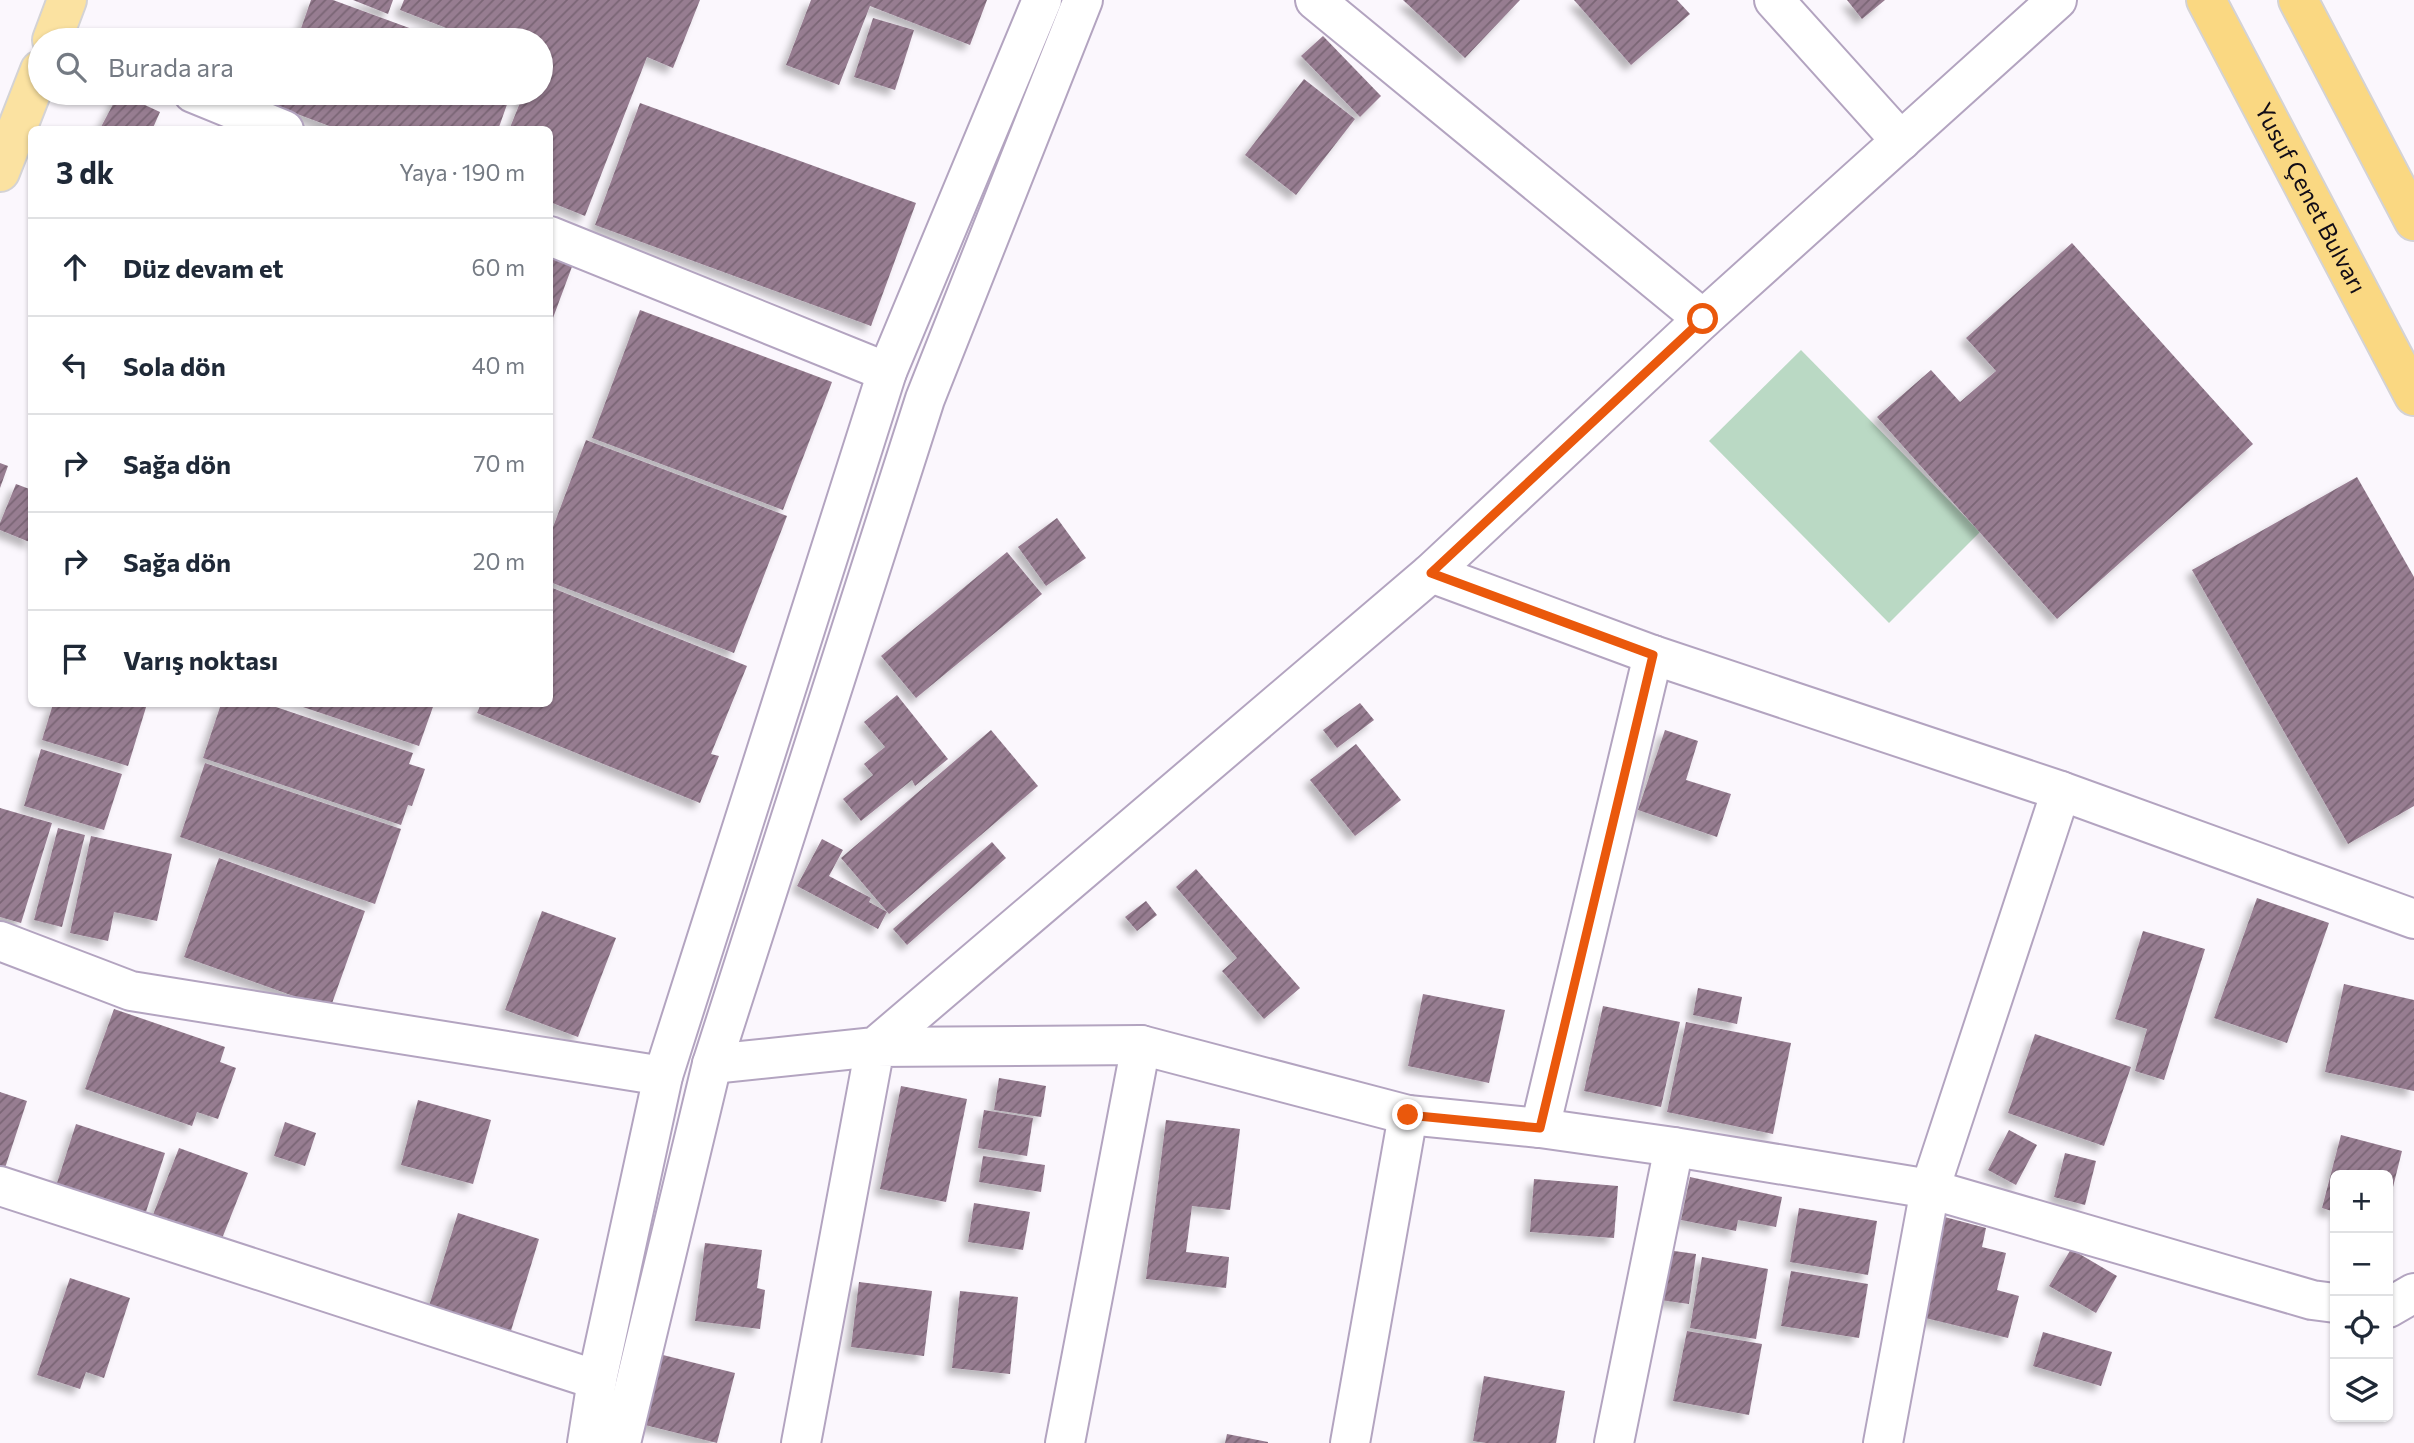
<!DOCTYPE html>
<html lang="tr">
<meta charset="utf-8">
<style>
body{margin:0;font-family:Commissioner,sans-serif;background:#f2f2f3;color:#1f2937}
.controls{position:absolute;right:21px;bottom:21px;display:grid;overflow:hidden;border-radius:10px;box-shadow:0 2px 5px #0004}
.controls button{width:63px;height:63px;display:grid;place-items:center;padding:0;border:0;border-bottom:2px solid #e0e1e3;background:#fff;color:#1f2937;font:35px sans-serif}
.stop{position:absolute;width:21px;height:21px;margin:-16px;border:5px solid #ea580c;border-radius:50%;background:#fff}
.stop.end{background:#ea580c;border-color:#fff;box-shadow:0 2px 7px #0008}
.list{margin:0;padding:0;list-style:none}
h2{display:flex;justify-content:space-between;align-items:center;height:91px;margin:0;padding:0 28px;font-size:30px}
h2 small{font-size:23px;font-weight:400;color:#747a83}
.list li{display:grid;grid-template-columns:46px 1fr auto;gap:21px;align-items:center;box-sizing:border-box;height:98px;padding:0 28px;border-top:2px solid #e0e1e3}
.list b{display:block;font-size:26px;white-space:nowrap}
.list em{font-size:23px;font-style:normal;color:#747a83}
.icon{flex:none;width:38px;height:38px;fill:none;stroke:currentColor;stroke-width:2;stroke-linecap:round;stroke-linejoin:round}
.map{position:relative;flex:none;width:2414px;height:1443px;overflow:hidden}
.search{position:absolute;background:#fff;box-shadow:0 2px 5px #0004;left:28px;top:28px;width:525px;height:77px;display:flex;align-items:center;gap:18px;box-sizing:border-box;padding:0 24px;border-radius:38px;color:#747a83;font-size:26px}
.panel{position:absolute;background:#fff;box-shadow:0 2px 5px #0004;left:28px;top:126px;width:525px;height:581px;border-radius:10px}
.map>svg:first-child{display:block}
.green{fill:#bad9c4}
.building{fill:url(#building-hatch);filter:url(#shadow)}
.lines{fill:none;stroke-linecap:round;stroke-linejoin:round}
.minor-casing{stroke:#b3a4c0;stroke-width:42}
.primary-casing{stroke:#d4d3d5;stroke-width:42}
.trunk-casing{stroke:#d4d3d5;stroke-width:42}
.minor{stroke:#fff;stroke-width:38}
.primary{stroke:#fbe2a1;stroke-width:38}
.trunk{stroke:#fad882;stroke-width:38}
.route{stroke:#ea580c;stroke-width:9}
.labels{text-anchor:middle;stroke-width:5;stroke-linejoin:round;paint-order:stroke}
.street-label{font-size:24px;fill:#110c16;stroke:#fff}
</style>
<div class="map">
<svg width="2414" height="1443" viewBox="0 0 2414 1443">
<defs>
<pattern id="building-hatch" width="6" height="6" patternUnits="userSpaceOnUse" patternTransform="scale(1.75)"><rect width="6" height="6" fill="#977d91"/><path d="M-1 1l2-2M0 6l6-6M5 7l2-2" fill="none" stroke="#7a6575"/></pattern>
<filter id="shadow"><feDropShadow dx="-6" dy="6" stdDeviation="3.5" flood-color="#0004"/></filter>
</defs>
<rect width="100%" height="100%" fill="#fbf7fd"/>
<path class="green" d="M1801 350 1980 532 1889 623 1709 441Z"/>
<g class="building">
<path d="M311 0H333L442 40H297Z"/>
<path d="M353 0H393L388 14Z"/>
<path d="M404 0H700L673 68 647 57 585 216 550 202V130H509L524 93H541V40H477L400 10Z"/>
<path d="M811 0H987L970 45 870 6 839 85 786 65Z"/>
<path d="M1403 0H1520L1465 58Z"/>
<path d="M1574 0H1677L1690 14 1631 65Z"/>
<path d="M1847 0H1885L1862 19Z"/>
<path d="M873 18 914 30 895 90 854 77Z"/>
<path d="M1323 36 1381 96 1360 117 1301 56Z"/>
<path d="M1304 79 1355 119 1296 195 1245 155Z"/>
<path d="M119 93 160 112 152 130H106L101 127Z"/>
<path d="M278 93H511L498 130H340L273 105Z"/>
<path d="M640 103 916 203 871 326 595 225Z"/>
<path d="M2072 243 2253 444 2057 619 1877 417 1931 370 1960 402 1996 371 1966 338Z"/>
<path d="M550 255 573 264 550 326Z"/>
<path d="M640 310 832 382 783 510 592 438Z"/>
<path d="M586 440 787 516 734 653 550 582V535Z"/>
<path d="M0 463 8 466 0 488Z"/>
<path d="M2357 477 2414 577V806L2348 844 2192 570Z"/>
<path d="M16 484 32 490V543L0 530V523Z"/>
<path d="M1057 518 1086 558 1046 586 1018 547Z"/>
<path d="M1007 552 1042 594 916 698 881 656Z"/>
<path d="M550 587 747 666 711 754 719 756 700 803 477 713 481 704H550Z"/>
<path d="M897 695 948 759 915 786 912 780 861 821 843 799 873 775 864 764 885 747 864 722Z"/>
<path d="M1360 703 1374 720 1337 748 1323 730Z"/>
<path d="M53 704H147L128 766 42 740Z"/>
<path d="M221 704H267L413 753 409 764 425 769 412 806 408 805 401 825 203 758Z"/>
<path d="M294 704H434L419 746Z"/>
<path d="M991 730 1038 786 889 914 841 858Z"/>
<path d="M1665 730 1698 741 1686 780 1731 794 1717 837 1638 810Z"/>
<path d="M1356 744 1401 800 1355 836 1310 780Z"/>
<path d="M41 749 122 774 104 830 24 806Z"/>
<path d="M205 763 401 829 375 904 180 837Z"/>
<path d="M0 808 52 823 21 923 0 917Z"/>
<path d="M58 828 85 835 62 927 34 920Z"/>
<path d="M91 836 172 854 157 921 114 912 108 941 70 933Z"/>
<path d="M822 839 843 850 829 876 871 898 869 902 887 912 878 929 797 886Z"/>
<path d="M992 842 1006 858 907 945 893 929Z"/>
<path d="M219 858 365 911 330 1009 184 957Z"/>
<path d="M1196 869 1300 988 1264 1019 1222 971 1237 958 1176 887Z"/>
<path d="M2257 898 2329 923 2287 1043 2214 1018Z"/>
<path d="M1146 901 1157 915 1137 931 1125 917Z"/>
<path d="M542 911 616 938 578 1037 505 1010Z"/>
<path d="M2143 931 2205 949 2164 1080 2135 1071 2147 1029 2115 1019Z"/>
<path d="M2344 984 2414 1000V1091L2325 1072Z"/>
<path d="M1698 988 1742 997 1737 1024 1693 1015Z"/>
<path d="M1423 994 1505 1010 1489 1083 1408 1066Z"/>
<path d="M1603 1006 1680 1022 1661 1107 1584 1091Z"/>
<path d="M114 1009 225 1047 220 1062 236 1068 218 1119 197 1112 192 1126 85 1089Z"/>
<path d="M1686 1022 1791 1043 1773 1134 1667 1112Z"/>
<path d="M2035 1034 2131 1067 2104 1146 2008 1113Z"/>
<path d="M999 1078 1046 1086 1041 1117 994 1110Z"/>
<path d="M901 1086 967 1099 946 1202 880 1189Z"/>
<path d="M0 1092 27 1101 3 1174 0 1173Z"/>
<path d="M418 1100 491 1120 473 1184 401 1165Z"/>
<path d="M984 1110 1033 1118 1027 1156 978 1148Z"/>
<path d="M1166 1120 1240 1129 1230 1210 1192 1206 1186 1252 1229 1257 1226 1288 1146 1279Z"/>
<path d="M285 1122 316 1133 305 1166 274 1156Z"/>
<path d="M76 1124 165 1153 145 1215 56 1186Z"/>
<path d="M2009 1130 2037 1145 2016 1185 1988 1170Z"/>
<path d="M2341 1135 2402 1151 2389 1203 2388 1175H2335V1212L2322 1208Z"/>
<path d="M179 1148 248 1173 219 1246 151 1220Z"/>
<path d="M2065 1153 2096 1161 2085 1205 2054 1197Z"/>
<path d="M983 1156 1045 1165 1041 1192 979 1182Z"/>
<path d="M1690 1177 1782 1197 1776 1227 1738 1220 1736 1231 1681 1220Z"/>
<path d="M1534 1179 1618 1186 1614 1238 1530 1232Z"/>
<path d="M974 1203 1030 1212 1023 1250 968 1242Z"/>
<path d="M1799 1208 1877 1221 1868 1275 1790 1262Z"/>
<path d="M458 1213 539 1239 506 1347 424 1322Z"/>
<path d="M1941 1216 1986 1228 1982 1247 2006 1253 1997 1290 2019 1296 2008 1338 1917 1316Z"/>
<path d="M705 1243 762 1250 757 1288 765 1290 760 1329 695 1321Z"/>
<path d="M2071 1249 2117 1276 2096 1313 2049 1286Z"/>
<path d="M1667 1250 1696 1254 1689 1304 1660 1300Z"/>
<path d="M1702 1257 1768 1269 1756 1339 1690 1328Z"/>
<path d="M1791 1271 1868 1284 1859 1338 1781 1326Z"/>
<path d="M70 1278 130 1298 104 1378 86 1372 80 1389 37 1375Z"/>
<path d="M859 1282 932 1291 924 1356 851 1347Z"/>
<path d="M960 1291 1018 1297 1010 1374 952 1368Z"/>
<path d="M1687 1331 1762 1344 1749 1415 1673 1401Z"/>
<path d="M2043 1332 2112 1352 2101 1386 2033 1366Z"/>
<path d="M663 1355 735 1373 717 1443 645 1425Z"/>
<path d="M1484 1376 1565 1391 1556 1443H1486L1473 1441Z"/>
<path d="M1227 1434 1268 1442V1443H1225Z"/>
</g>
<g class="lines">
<defs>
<g id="minor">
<path d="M1315 0 1703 319"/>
<path d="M1774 0 1901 141"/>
<path d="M193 93 284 130"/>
<path d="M550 236 887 372"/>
<path d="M1431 573 1653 655 2061 791 2414 919"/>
<path d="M0 941 131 991 663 1076"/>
<path d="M712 1064 875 1047 1431 573 1703 319 2057 0"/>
<path d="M1540 1128 1653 655"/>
<path d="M0 1186 597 1380"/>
<path d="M2388 1308 2414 1293"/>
<path d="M587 1443 597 1380 663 1076 887 372 1042 0"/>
<path d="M621 1443 712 1064 925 399 1083 0"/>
<path d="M801 1443 875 1047 1141 1045 1408 1115 1540 1128 1674 1147 1930 1189 2312 1300 2335 1303"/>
<path d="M1065 1443 1141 1045"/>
<path d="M1350 1443 1408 1115"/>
<path d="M1614 1443 1674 1147"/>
<path d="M1883 1443 1930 1189 2061 791"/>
</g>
<g id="primary">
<path d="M52 40 67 0"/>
<path d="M0 172 40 70"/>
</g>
<g id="trunk">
<path id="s1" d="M2206 0 2414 396"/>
<path d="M2298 0 2414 221"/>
</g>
</defs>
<use href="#minor" class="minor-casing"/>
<use href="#primary" class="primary-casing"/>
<use href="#trunk" class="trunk-casing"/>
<use href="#minor" class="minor"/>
<use href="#primary" class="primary"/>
<use href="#trunk" class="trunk"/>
</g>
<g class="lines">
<path class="route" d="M1408 1115 1540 1128 1653 655 1431 573 1703 319"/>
</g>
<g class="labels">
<g class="street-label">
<text dy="8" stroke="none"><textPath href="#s1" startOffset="224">Yusuf Çenet Bulvarı</textPath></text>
</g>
</g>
</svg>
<div class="controls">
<button>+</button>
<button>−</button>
<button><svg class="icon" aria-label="locate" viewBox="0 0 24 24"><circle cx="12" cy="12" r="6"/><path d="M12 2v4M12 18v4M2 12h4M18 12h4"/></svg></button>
<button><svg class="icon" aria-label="layers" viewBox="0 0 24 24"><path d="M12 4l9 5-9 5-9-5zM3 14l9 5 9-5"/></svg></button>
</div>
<div class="stop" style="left:1703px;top:319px"></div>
<div class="stop end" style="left:1408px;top:1115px"></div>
<div class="search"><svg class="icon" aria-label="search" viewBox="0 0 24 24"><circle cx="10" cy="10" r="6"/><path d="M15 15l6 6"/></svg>Burada ara</div>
<section class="panel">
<h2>3 dk<small>Yaya · 190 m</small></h2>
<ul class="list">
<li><svg class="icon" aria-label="ahead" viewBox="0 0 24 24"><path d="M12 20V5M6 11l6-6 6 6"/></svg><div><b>Düz devam et</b></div><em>60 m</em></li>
<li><svg class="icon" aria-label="left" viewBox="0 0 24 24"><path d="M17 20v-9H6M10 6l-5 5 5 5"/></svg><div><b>Sola dön</b></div><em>40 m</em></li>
<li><svg class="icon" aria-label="right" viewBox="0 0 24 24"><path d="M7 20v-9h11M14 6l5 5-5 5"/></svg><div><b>Sağa dön</b></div><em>70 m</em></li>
<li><svg class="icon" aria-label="right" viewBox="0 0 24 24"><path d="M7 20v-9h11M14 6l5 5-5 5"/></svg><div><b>Sağa dön</b></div><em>20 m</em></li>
<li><svg class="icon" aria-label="arrive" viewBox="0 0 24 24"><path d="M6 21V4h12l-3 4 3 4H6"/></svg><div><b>Varış noktası</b></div></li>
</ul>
</section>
</div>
